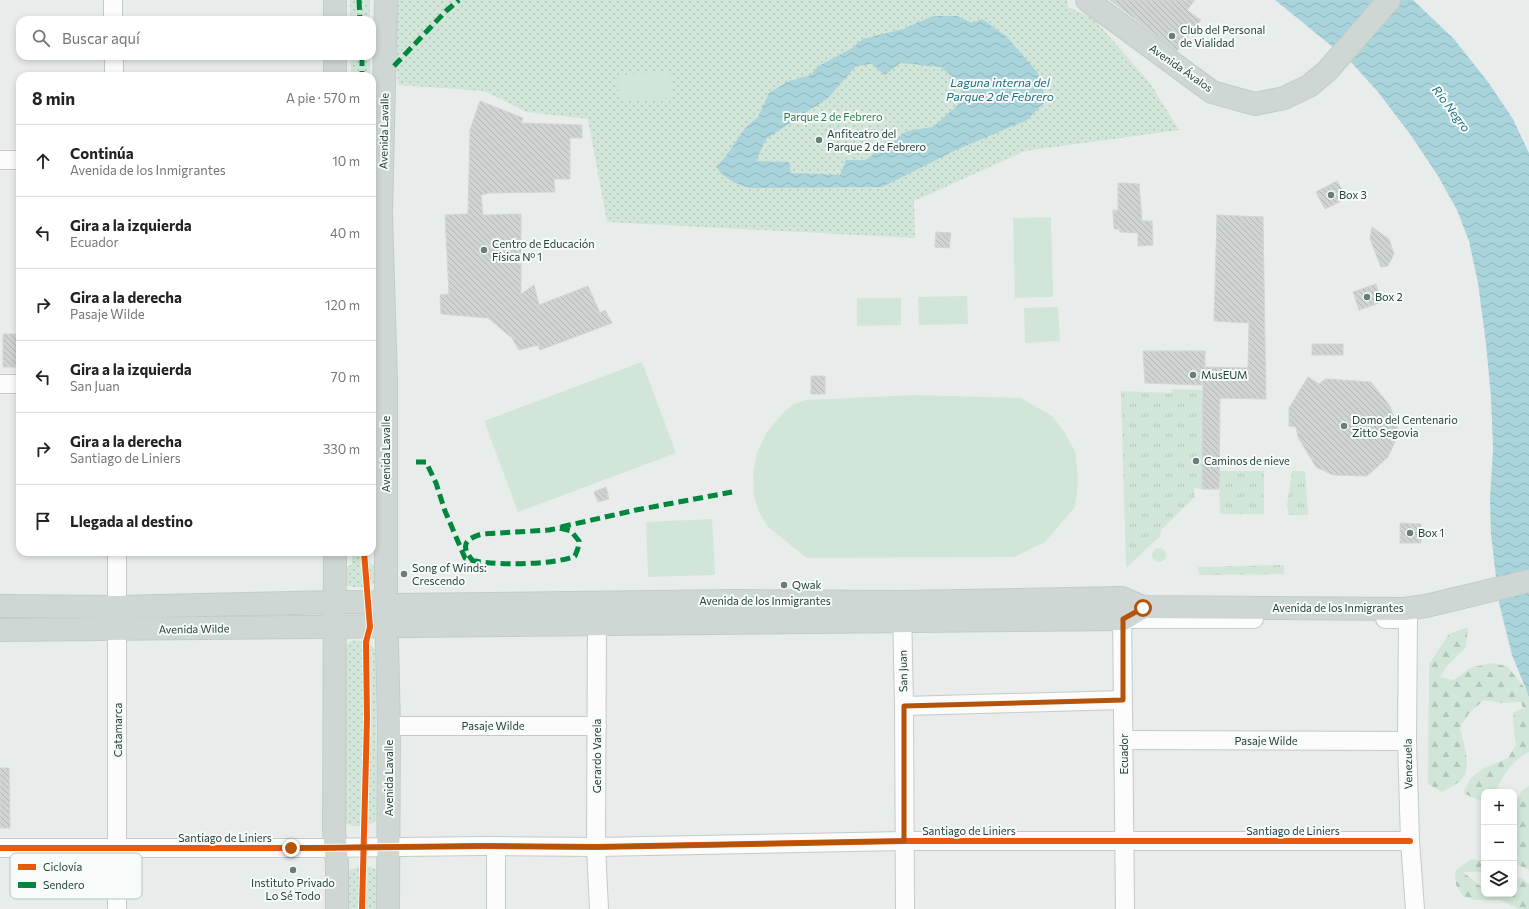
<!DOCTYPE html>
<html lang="es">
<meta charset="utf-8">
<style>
body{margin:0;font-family:Commissioner,sans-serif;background:#f2f2f2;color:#222}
.controls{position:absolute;right:12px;bottom:12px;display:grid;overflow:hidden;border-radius:8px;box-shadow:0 2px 6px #0003}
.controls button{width:36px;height:36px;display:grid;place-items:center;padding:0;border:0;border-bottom:1px solid #e0e0e0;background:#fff;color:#222;font:20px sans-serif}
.stop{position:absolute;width:12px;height:12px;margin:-9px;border:3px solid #b45309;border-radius:50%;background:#fff}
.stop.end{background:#b45309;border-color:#fff;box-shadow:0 1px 4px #0008}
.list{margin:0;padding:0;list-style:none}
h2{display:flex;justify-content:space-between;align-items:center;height:52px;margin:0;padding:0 16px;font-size:17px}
h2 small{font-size:13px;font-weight:400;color:#767676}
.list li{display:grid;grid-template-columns:26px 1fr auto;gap:12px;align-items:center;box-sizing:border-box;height:72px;padding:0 16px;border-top:1px solid #e0e0e0}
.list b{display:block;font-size:15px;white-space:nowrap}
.list p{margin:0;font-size:13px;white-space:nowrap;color:#767676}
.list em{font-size:13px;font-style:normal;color:#767676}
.icon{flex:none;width:22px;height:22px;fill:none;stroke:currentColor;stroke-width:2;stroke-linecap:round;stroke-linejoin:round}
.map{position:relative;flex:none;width:1529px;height:909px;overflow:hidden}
.search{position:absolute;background:#fff;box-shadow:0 2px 6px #0003;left:16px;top:16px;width:360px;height:44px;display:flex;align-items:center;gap:10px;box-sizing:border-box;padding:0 14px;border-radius:12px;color:#767676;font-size:15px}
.panel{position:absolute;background:#fff;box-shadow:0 2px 6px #0003;left:16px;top:72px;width:360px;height:484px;border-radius:12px}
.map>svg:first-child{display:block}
.grass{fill:url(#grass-tufts)}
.forest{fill:url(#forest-firs)}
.park{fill:url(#park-dots)}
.pitch{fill:#d1e6d8}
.water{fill:url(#water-waves);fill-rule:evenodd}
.building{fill:url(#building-back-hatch);stroke:#d1d6d4}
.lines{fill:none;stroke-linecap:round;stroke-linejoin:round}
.minor-casing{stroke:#c5cac8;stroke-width:20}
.major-casing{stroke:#c3ccc9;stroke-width:24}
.minor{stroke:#fcfcfc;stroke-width:18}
.major{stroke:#cfd7d5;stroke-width:22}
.quiet{stroke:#00873e;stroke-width:5;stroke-dasharray:10 5;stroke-linecap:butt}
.cycleway-casing{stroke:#f7fbf9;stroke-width:8}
.cycleway{stroke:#e8590c;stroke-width:6}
.route{stroke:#b45309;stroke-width:5}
.poi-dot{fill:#697e78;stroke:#f7fbf9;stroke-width:1.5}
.labels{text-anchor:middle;stroke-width:4;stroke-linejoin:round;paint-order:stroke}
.poi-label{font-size:11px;fill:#24423a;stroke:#f7fbf9;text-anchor:start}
.street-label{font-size:11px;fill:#24423a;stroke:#f7fbf9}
.park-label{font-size:11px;fill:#2d7a4b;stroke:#f7fbf9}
.water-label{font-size:12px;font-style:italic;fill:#1c6f80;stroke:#f7fbf9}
.key{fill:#f7fbf9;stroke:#b8c4c0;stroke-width:1}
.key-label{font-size:11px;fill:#24423a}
</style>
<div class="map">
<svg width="1529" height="909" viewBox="0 0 1529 909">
<defs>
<pattern id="grass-tufts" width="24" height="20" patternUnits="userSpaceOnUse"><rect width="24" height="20" fill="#d1e6d8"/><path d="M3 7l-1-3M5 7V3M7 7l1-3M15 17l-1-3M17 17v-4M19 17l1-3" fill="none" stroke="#b3c6ba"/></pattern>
<pattern id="forest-firs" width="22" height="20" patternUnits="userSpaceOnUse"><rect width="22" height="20" fill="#d1e6d8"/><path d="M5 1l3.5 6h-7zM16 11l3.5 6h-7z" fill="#b3c6ba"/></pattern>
<pattern id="park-dots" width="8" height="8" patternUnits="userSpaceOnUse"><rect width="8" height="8" fill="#d1e6d8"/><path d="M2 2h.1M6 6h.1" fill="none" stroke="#b3c6ba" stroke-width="1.8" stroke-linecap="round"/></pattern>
<pattern id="water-waves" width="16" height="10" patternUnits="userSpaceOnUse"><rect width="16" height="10" fill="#a9d4db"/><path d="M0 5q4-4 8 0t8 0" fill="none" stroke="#91b7bd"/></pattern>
<pattern id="building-back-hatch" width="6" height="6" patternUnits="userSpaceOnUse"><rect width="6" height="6" fill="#cfd4d2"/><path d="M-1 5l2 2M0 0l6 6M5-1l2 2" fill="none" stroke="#b2b7b5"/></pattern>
</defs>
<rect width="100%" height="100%" fill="#e8edeb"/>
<g class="grass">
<path d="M1172 389 1203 390 1202 489 1194 488 1195 497 1161 530 1160 536 1126 568 1121 391 1171 393Z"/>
<path d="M1219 471H1264V514H1220Z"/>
<path d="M1292 471H1305L1308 515H1289L1287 506Z"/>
<circle cx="1159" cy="555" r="7"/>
<path d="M1284 565V574L1199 575 1198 567Z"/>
</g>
<g class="forest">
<path d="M1468 627 1466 647 1447 666 1440 677 1454 680 1470 668 1491 663 1507 666 1524 687 1529 697V752C1513 759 1502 777 1495 792H1484L1483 802 1463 793 1471 778 1482 769 1508 758 1516 745 1513 722 1514 712 1523 708 1521 702 1503 703 1484 700 1469 713 1460 728C1463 741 1472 767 1463 778 1458 784 1449 788 1442 792L1428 784 1429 664 1449 634Z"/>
<path d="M1529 786V870L1514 863V806L1522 790Z"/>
<path d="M1471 859 1484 861V872H1463L1480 886H1484V894H1514V878H1522L1529 884V909H1519L1500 900H1475L1463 896 1456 885 1455 871Z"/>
</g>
<g class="park">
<rect x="350" y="0" width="20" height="20"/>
<path d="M393 0H1067L1068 7 1093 18 1150 83 1179 130 1025 151 914 201 915 238 607 222 588 119 527 112 484 91 398 85Z"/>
<rect x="351" y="56" width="19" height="20"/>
<path d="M352 552H369V562L379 570 378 582C366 588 356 589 343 584V570L352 564Z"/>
<path d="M354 640 366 642 375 649 376 660 377 820C363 829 359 827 344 823V645Z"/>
<path d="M363 865 374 868 381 877 380 909H343V875L352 869Z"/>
</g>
<g class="pitch">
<path d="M670 72 672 98 619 101 617 75Z"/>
<path d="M1051 217 1053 297 1015 298 1013 218Z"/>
<path d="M967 296 968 324 919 325 918 297Z"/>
<path d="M857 298H901V325L857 326Z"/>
<path d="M1058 307 1060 341 1025 343 1024 308Z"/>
<path d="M642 362 676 453 518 512 484 421Z"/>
<path d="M915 395 1021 398 1052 416 1065 433 1075 451 1078 480 1075 507 1045 542 1014 557 807 558 768 527 759 512 754 496 753 475 757 452 767 432 783 413 794 404 806 400Z"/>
<path d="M712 519 715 575 648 577 646 522Z"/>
</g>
<g class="water">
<path d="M1275 0H1413L1454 39 1488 82 1513 119 1529 153V697L1512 655 1499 603 1491 534 1490 499 1493 449 1491 397 1486 344 1478 283 1469 241 1457 210 1438 176 1410 134 1378 92 1350 61Z"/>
<path d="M933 16H957L972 23 982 19 1007 37 1038 73 1046 101 1027 120 956 150 882 187 751 188C738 185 723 178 716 167L726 156 745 128 758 117 769 93 789 81 811 75 817 67 852 48 863 39 903 29ZM900 63 941 67 962 85 958 105 933 127 907 131 865 160H846L840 175 791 173 789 162 756 161 766 139 828 98 856 66 872 64 885 75Z"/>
</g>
<g class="building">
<path d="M1110 0H1195L1187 10 1201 20 1177 51Z"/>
<path d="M480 101 523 118 521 123 582 125V138H570V179H554L555 192 487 193V194L481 195 483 215 521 214V294L534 285 539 305 588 286 600 313 605 310 612 323 540 350 538 345 519 350 512 338 488 318 441 314 440 295 449 294 445 215 468 214 470 130Z"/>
<path d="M1337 181 1347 198 1325 209 1316 192Z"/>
<path d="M1118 183 1139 184 1142 221H1152L1153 245 1138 246V233L1120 232 1119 229H1114L1113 210 1118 211Z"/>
<path d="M1217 215 1263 217 1266 399 1220 398 1219 489H1202L1203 385 1145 383 1143 351H1205V367L1248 368 1249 323 1214 321Z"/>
<path d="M1372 227 1389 239 1394 254 1388 266 1381 267 1370 239Z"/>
<path d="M936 232 951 233 949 248 935 247Z"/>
<path d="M1376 284 1382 302 1359 310 1353 292Z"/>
<rect x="3" y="334" width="17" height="33"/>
<rect x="1312" y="344" width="31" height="11"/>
<rect x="811" y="376" width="14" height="18"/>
<path d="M1308 377 1319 384 1326 379 1371 382 1390 406 1399 433 1388 457 1367 476 1333 475 1316 467 1298 437 1296 427 1289 426V408Z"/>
<path d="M606 487 609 499 598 502 594 492Z"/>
<path d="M1400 523 1421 524V543H1400Z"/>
<path d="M0 768H9L10 828H0Z"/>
</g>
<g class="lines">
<defs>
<g id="minor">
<path d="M113 0V20"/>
<path d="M114 56V76"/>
<path d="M0 160H20"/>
<path d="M0 384H20"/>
<path d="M902 608 904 706 905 909"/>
<path d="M1122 608 1125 909"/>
<path d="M597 612 596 847 599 909"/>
<path d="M1123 619H1254"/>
<path d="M1385 619H1408L1407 741 1410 841 1415 909"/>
<path d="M904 706 1123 700"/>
<path d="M389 726H597"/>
<path d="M1124 740 1407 741"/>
<path d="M496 846V909"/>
<path d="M0 848H318L484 846 596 847 904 841H1410"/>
<path d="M117 909V552"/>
</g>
<g id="major">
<path d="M335 0V20"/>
<path d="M386 0 381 213 386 381V603L389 726 388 909"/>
<path d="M1087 0 1212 92 1255 104 1284 98 1309 86 1327 71 1389 0"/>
<path d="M335 56V76"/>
<path d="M335 552 334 831 337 862V909"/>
<path d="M0 606 117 607 336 602H369L398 605 735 601 902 602 1122 598 1143 607 1404 609 1426 606 1529 581"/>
<path d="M0 630 1123 619 1143 607"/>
</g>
</defs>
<use href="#minor" class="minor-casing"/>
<use href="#major" class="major-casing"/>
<use href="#minor" class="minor"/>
<use href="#major" class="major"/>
<g class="quiet">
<path d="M359 0 360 20"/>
<path d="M362 56V76"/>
<path d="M394 66 446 11 459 0"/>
<path d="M416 462H426L436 483 445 511 465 558C484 567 556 565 575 556L578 548 579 541 571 531 560 528 549 530 482 534C463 539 461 547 473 561"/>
<path d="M561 527 636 510 732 492"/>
</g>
<defs>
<g id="cycleway">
<path d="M0 848H318L484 846 596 847 904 841H1410"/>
<path d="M362 909 367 719 366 642 370 627 364 552"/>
</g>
</defs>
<use href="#cycleway" class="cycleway-casing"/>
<use href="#cycleway" class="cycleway"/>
</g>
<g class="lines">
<path class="route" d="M291 848 484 846 596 847 904 841V706L1123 700V619L1143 608"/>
</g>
<g class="poi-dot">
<circle cx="1172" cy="36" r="4"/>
<circle cx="819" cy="140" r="4"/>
<circle cx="1331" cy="195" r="4"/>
<circle cx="484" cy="250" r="4"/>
<circle cx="1367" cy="297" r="4"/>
<circle cx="1193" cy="375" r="4"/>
<circle cx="1344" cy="426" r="4"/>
<circle cx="1196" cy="461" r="4"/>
<circle cx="1410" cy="533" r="4"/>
<circle cx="404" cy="574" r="4"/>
<circle cx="784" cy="585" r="4"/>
<circle cx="293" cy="870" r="4"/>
</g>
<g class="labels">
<g class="poi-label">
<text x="1180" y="34">Club del Personal<tspan x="1180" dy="13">de Vialidad</tspan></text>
<text x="827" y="138">Anfiteatro del<tspan x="827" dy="13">Parque 2 de Febrero</tspan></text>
<text x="1339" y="199">Box 3</text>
<text x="492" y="248">Centro de Educación<tspan x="492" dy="13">Física Nº 1</tspan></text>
<text x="1375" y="301">Box 2</text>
<text x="1201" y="379">MusEUM</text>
<text x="1352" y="424">Domo del Centenario<tspan x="1352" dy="13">Zitto Segovia</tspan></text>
<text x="1204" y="465">Caminos de nieve</text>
<text x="1418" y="537">Box 1</text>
<text x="412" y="572">Song of Winds:<tspan x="412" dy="13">Crescendo</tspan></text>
<text x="792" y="589">Qwak</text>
<text x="293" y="887" text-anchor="middle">Instituto Privado<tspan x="293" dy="13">Lo Sé Todo</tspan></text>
</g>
<g class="street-label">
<text transform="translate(1181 68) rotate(35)" y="4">Avenida Ávalos</text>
<text transform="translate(384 131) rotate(-89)" y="4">Avenida Lavalle</text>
<text transform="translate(386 454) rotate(-90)" y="4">Avenida Lavalle</text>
<text x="765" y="605">Avenida de los Inmigrantes</text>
<text x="1338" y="612">Avenida de los Inmigrantes</text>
<text transform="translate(194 629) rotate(-1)" y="4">Avenida Wilde</text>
<text transform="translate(903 671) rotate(-91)" y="4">San Juan</text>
<text x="493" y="730">Pasaje Wilde</text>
<text transform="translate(118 730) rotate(-90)" y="4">Catamarca</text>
<text x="1266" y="745">Pasaje Wilde</text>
<text transform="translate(1124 754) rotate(-90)" y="4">Ecuador</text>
<text transform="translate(597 756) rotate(-90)" y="4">Gerardo Varela</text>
<text transform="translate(1408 764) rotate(-91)" y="4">Venezuela</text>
<text transform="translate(389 778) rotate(-90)" y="4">Avenida Lavalle</text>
<text x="969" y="835">Santiago de Liniers</text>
<text x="1293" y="835">Santiago de Liniers</text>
<text x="225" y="842">Santiago de Liniers</text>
</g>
<g class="park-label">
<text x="833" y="121">Parque 2 de Febrero</text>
</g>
<g class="water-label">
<text x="1000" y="87">Laguna interna del<tspan x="1000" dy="14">Parque 2 de Febrero</tspan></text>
<text transform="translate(1451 109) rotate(53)" y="4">Río Negro</text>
</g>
</g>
<rect x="10" y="853" width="132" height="46" rx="6" class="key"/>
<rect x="18" y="864" width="18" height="6" fill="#e8590c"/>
<rect x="18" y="882" width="18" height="6" fill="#00873e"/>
<g class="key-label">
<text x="43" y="871">Ciclovía</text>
<text x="43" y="889">Sendero</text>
</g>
</svg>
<div class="controls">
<button>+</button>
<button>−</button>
<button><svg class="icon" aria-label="layers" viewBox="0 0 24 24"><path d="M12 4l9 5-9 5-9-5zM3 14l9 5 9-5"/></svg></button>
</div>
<div class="stop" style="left:1143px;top:608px"></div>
<div class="stop end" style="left:291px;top:848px"></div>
<div class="search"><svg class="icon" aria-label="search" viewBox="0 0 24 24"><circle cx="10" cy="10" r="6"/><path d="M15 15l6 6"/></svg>Buscar aquí</div>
<section class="panel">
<h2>8 min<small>A pie · 570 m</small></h2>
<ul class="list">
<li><svg class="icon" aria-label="ahead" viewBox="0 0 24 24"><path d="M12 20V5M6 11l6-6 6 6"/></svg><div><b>Continúa</b><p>Avenida de los Inmigrantes</p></div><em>10 m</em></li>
<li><svg class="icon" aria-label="left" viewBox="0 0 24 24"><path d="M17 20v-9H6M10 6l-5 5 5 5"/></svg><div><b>Gira a la izquierda</b><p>Ecuador</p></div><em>40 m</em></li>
<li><svg class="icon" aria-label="right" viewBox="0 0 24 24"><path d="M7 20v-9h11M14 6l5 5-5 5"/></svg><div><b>Gira a la derecha</b><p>Pasaje Wilde</p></div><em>120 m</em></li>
<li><svg class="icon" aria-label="left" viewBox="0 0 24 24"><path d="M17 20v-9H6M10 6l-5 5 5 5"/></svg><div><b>Gira a la izquierda</b><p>San Juan</p></div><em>70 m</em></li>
<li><svg class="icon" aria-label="right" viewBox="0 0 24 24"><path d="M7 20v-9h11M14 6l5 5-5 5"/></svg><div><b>Gira a la derecha</b><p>Santiago de Liniers</p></div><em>330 m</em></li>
<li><svg class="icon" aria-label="arrive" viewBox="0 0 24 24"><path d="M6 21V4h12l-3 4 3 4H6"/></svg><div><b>Llegada al destino</b></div></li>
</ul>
</section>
</div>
